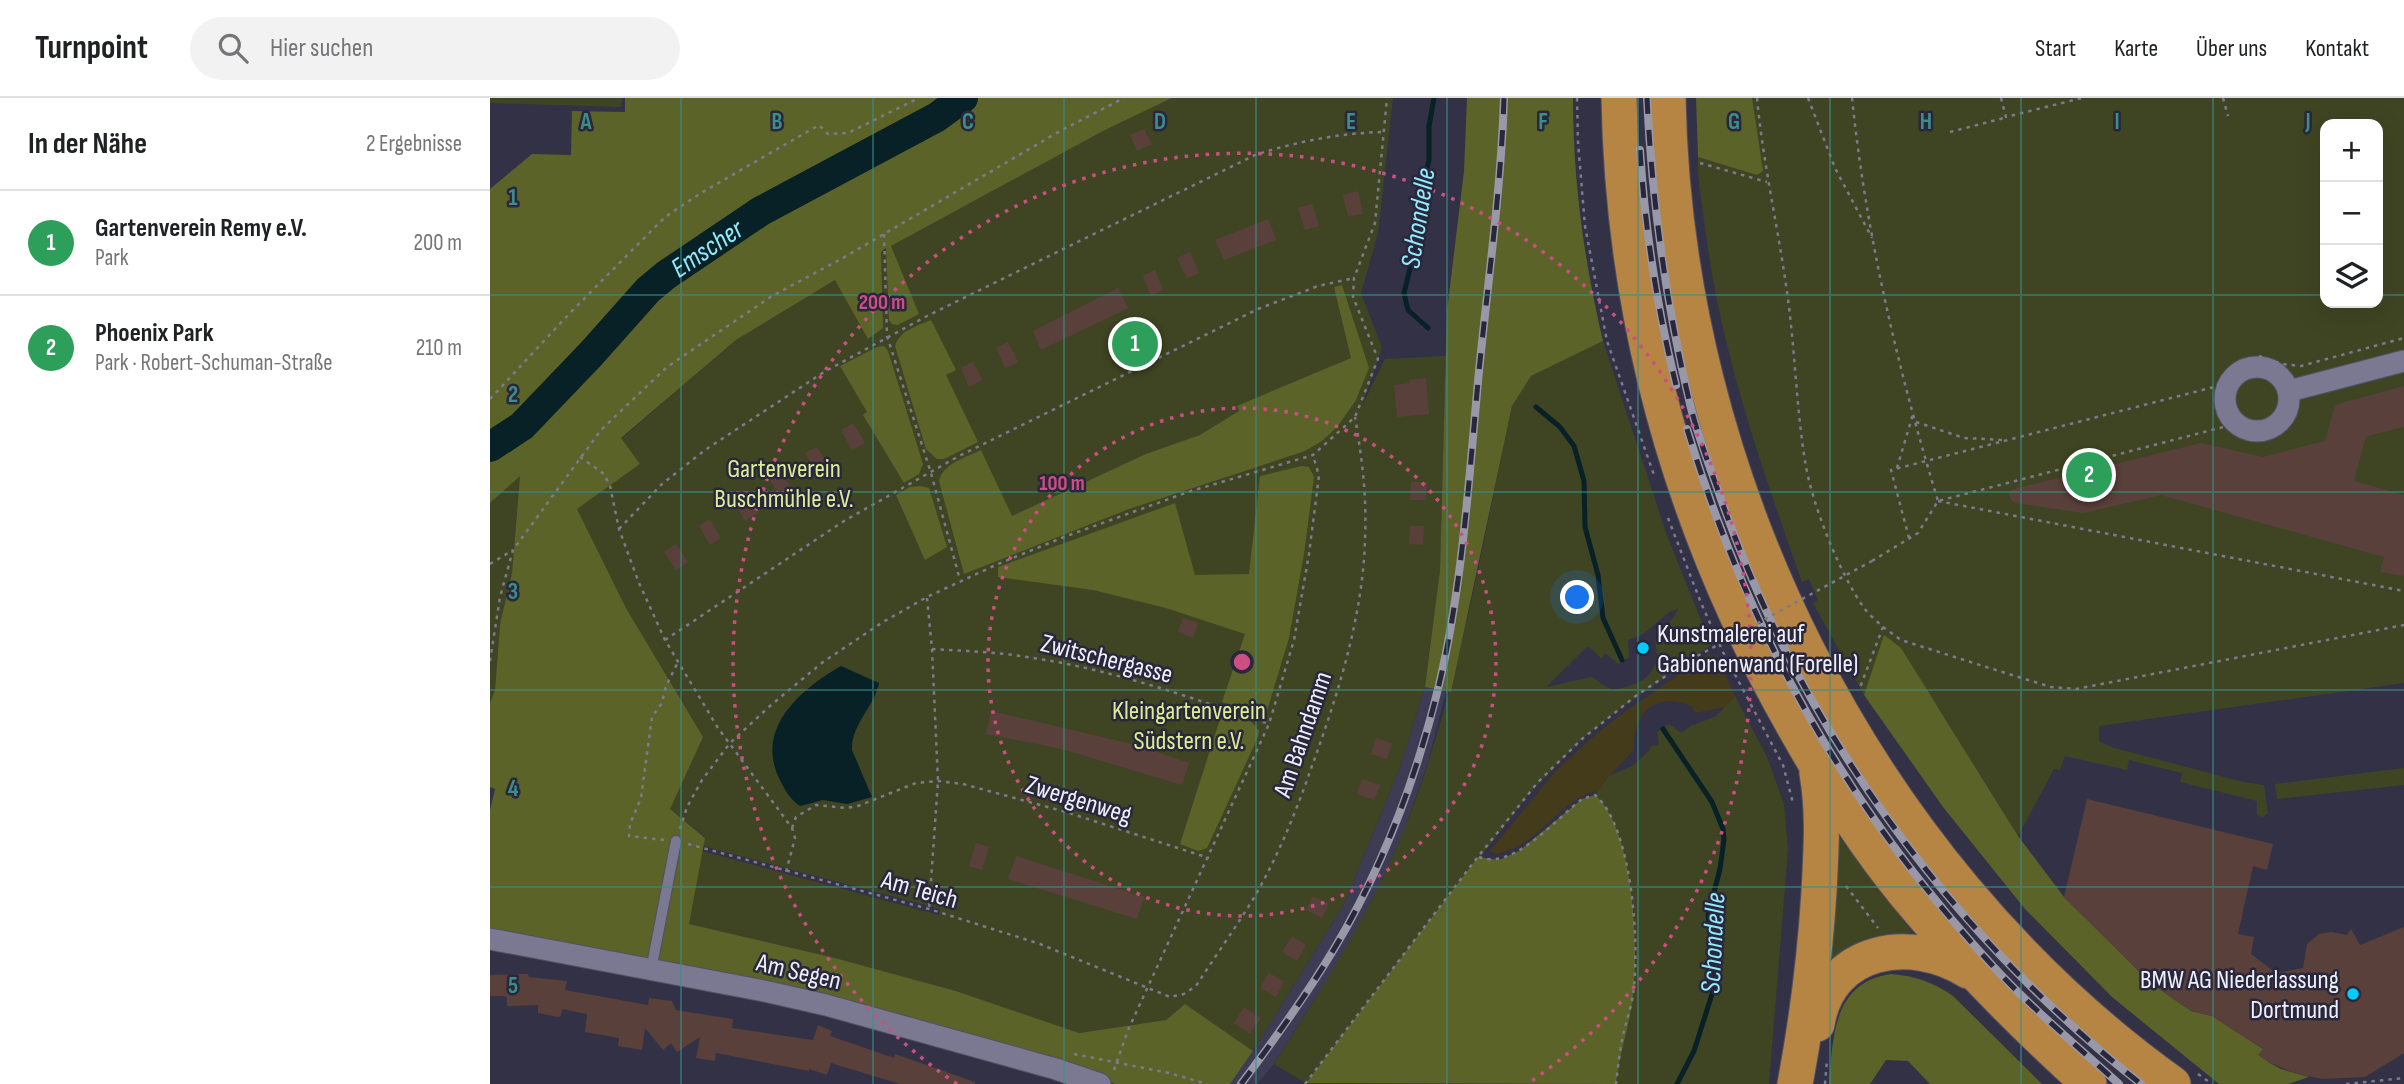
<!DOCTYPE html>
<html lang="de">
<meta charset="utf-8">
<style>
body{margin:0;font-family:"Sofia Sans Condensed",sans-serif;background:#f2f2f2;color:#202124}
.controls{position:absolute;right:21px;top:21px;display:grid;overflow:hidden;border-radius:14px;box-shadow:0 7px 28px #0002}
.controls button{width:63px;height:63px;display:grid;place-items:center;padding:0;border:0;border-bottom:2px solid #e0e0e0;background:#fff;color:#202124;font:35px sans-serif}
.you{position:absolute;left:1088px;top:500px;width:24px;height:24px;margin:-18px;border:5px solid #fff;border-radius:50%;background:#1a73e8;box-shadow:0 0 0 10px #1a73e833}
.badge{display:grid;place-items:center;width:46px;height:46px;border-radius:50%;background:#2563eb;color:#fff;font-size:23px;font-weight:700}
.pin{position:absolute;translate:-50% -50%;border:4px solid #fff;box-shadow:0 2px 7px #0006}
.list{margin:0;padding:0;list-style:none}
h2{display:flex;justify-content:space-between;align-items:center;height:91px;margin:0;padding:0 28px;font-size:30px}
h2 small{font-size:23px;font-weight:400;color:#757577}
.list li{display:grid;grid-template-columns:46px 1fr auto;gap:21px;align-items:center;box-sizing:border-box;height:105px;padding:0 28px;border-top:2px solid #e0e0e0}
.list b{display:block;font-size:26px;white-space:nowrap}
.list p{margin:0;font-size:23px;white-space:nowrap;color:#757577}
.list em{font-size:23px;font-style:normal;color:#757577}
.icon{flex:none;width:38px;height:38px;fill:none;stroke:currentColor;stroke-width:2;stroke-linecap:round;stroke-linejoin:round}
.map{position:relative;flex:none;width:1914px;height:986px;overflow:hidden}
header{display:flex;align-items:center;gap:42px;box-sizing:border-box;height:98px;padding:0 35px;background:#fff;border-bottom:2px solid #e0e0e0}
header strong{font-size:33px}
nav{display:flex;gap:38px;margin-inline-start:auto;font-size:24px}
.search{width:490px;height:63px;background:#f2f2f2;display:flex;align-items:center;gap:18px;box-sizing:border-box;padding:0 24px;border-radius:38px;color:#757577;font-size:26px}
main{display:flex}
aside{flex:1;background:#fff}
.map>svg:first-child{display:block}
.built{fill:#3e3b55}
.green{fill:#3f4523;fill-rule:evenodd}
.forest{fill:#5b6329}
.sand{fill:#443b1b}
.water{fill:#072126}
.lines{fill:none;stroke-linecap:round;stroke-linejoin:round}
.stream{stroke:#072126;stroke-width:5}
.river{stroke:#072126;stroke-width:30}
.building{fill:#5a403b}
.service-casing{stroke:#525062;stroke-width:12}
.minor-casing{stroke:#525062;stroke-width:23}
.trunk-casing{stroke:#525062;stroke-width:37}
.path{stroke:#7c7b8d;stroke-width:2.5;stroke-dasharray:3.5 5;stroke-linecap:butt}
.service{stroke:#7b7891;stroke-width:10}
.minor{stroke:#7b7891;stroke-width:21}
.trunk{stroke:#b68544;stroke-width:35}
.rail-casing{stroke:#9998a9;stroke-width:8}
.rail{stroke:#29273b;stroke-width:5;stroke-dasharray:16;stroke-linecap:butt}
.path-bridge{stroke:#7c7b8d;stroke-width:2.5;stroke-dasharray:3.5 5;stroke-linecap:butt}
.grid{fill:none;stroke:#3c8e8a;stroke-width:2;stroke-opacity:0.55}
.ring{fill:none;stroke:#cd4e83;stroke-width:3.5;stroke-dasharray:3.5 7}
.poi-dot{fill:#00cbf9;stroke:#29273b;stroke-width:2.5}
.labels{text-anchor:middle;stroke-width:5;stroke-linejoin:round;paint-order:stroke}
.park-label{font-size:26px;fill:#deed95;stroke:#29273b}
.poi-label{font-size:26px;fill:#efeefc;stroke:#29273b;text-anchor:start}
.street-label{font-size:26px;fill:#efeefc;stroke:#29273b}
.water-label{font-size:28px;font-style:italic;fill:#91ebfd;stroke:#29273b}
.grid-label{font-size:23px;text-anchor:middle;font-weight:bold;fill:#3c8e8a;stroke:#29273b;stroke-width:5;stroke-linejoin:round;paint-order:stroke}
.centre{fill:#cd4e83;stroke:#29273b;stroke-width:3.5}
.ring-label{font-size:21px;text-anchor:middle;font-weight:bold;fill:#cd4e83;stroke:#29273b;stroke-width:5;stroke-linejoin:round;paint-order:stroke}
</style>
<header>
<strong>Turnpoint</strong>
<div class="search"><svg class="icon" aria-label="search" viewBox="0 0 24 24"><circle cx="10" cy="10" r="6"/><path d="M15 15l6 6"/></svg>Hier suchen</div>
<nav><a>Start</a><a>Karte</a><a>Über uns</a><a>Kontakt</a></nav>
</header>
<main>
<aside>
<h2>In der Nähe<small>2 Ergebnisse</small></h2>
<ul class="list">
<li><span class="badge" style="background:#2e9e5b">1</span><div><b>Gartenverein Remy e.V.</b><p>Park</p></div><em>200 m</em></li>
<li><span class="badge" style="background:#2e9e5b">2</span><div><b>Phoenix Park</b><p>Park · Robert-Schuman-Straße</p></div><em>210 m</em></li>
</ul>
</aside>
<div class="map">
<svg width="1914" height="986" viewBox="0 0 1914 986">
<rect width="100%" height="100%" fill="#333146"/>
<path class="built" d="M958 496 962 569 938 664 913 735 891 784 855 853 784 966 767 986H740L763 953 854 806 909 672 935 589Z"/>
<g class="green">
<path d="M0 0H132L131 9 0 5Z"/>
<path d="M682 0H903L888 135 871 195 892 250 871 310 895 261 956 258 950 472 935 589 909 672 854 806 763 953 695 906 676 922 589 935 466 893 341 859 198 826 212 753 449 817 450 811 213 748 215 739 180 711 137 512 87 411 150 366 131 341 246 242 401 148 613 33Z"/>
<path d="M1216 0H1914V585L1609 628V643L1621 649 1753 684 1774 687 1778 715 1773 719 1767 717V703L1690 684 1692 675 1639 662 1637 672 1575 658 1570 672 1564 671 1528 738 1448 609 1374 597 1323 505 1328 502 1319 481 1312 484C1272 370 1232 257 1216 137 1213 111 1207 84 1208 58 1209 39 1214 19 1216 0ZM1835 26H1888V205H1835Z"/>
<path d="M1113 243 1176 435 1221 547 1127 613 1092 641 1039 696 816 985 784 966C831 892 880 816 913 734 968 598 991 451 1022 308L1041 278ZM1189 511 1165 544C1171 565 1162 580 1142 587 1135 589 1128 592 1121 591 1114 589 1107 582 1102 579L1056 589 1098 548 1112 561 1115 555 1128 566 1139 559 1138 542 1153 536 1181 513Z"/>
<path d="M30 377 22 475 10 526 5 592 0 605V405Z"/>
<path d="M1245 598 1277 659 1294 706 1298 751 1279 986H1126C1129 956 1139 927 1143 897 1150 848 1144 730 1105 697L1119 678 1142 668 1160 652V649L1169 646 1167 634 1179 626 1191 635 1201 628 1226 618Z"/>
<path d="M1914 670V687L1787 701 1785 686Z"/>
<path d="M1341 728 1422 834 1328 876Z"/>
</g>
<g class="forest">
<path d="M135 0H682L613 33 401 148 429 216 408 227 402 226 399 222 396 150 391 154 393 230 378 241 345 182 246 242 131 340 150 366 87 411 137 512 213 639 180 711 215 740 199 826 341 859 466 893 589 935 676 922 695 906 763 953 740 986H625L605 977 0 838V712L5 691 0 689V605L5 592 10 526 22 475 30 378 0 405V91L42 56 81 57 82 13 135 14Z"/>
<path d="M977 0H1083C1083 82 1094 163 1113 243L1041 278 1022 308 961 594 935 589 950 472 957 213 974 73Z"/>
<path d="M1206 0H1262L1273 73 1267 77 1208 59Z"/>
<path d="M852 187 879 270 866 302 847 329 832 343 815 353 639 411 474 476 449 383C452 366 477 359 491 352L522 418 656 356 710 337 749 313 747 308 861 260 844 189Z"/>
<path d="M441 222 466 272 456 277 488 344 454 361H447L436 351 405 248C410 232 427 228 441 222Z"/>
<path d="M394 248 398 253 433 366 429 376 414 385 373 317 377 314 350 268 387 249Z"/>
<path d="M812 368 819 369 824 379 814 456 799 540 776 616H764L732 604 755 536 676 510 603 492 508 479V469L685 405 705 477 759 476 770 378Z"/>
<path d="M431 388 439 390 457 449 435 462 406 397 420 389Z"/>
<path d="M1394 537 1411 550 1528 738 1574 799 1662 886 1701 913 1722 918 1773 951 1778 964 1791 971 1819 979 1798 986H1729L1622 899 1535 811 1453 709 1374 597Z"/>
<path d="M732 615 762 624 769 633 768 639 717 750 708 753 690 746Z"/>
<path d="M1105 697C1144 730 1149 848 1143 897 1140 927 1129 956 1126 986L816 985 988 759 1009 762 1029 753 1092 701Z"/>
<path d="M1401 876C1425 878 1443 884 1463 898L1552 986H1440L1418 963 1396 962 1380 986H1339C1343 939 1343 884 1401 876Z"/>
</g>
<path class="sand" d="M1220 555 1223 559 1226 557 1245 598 1235 609 1205 615 1201 608C1165 593 1143 615 1144 652L1119 678 1108 693C1068 701 1047 751 1005 756L1000 753 1065 674 1104 638 1133 615Z"/>
<path class="water" d="M351 568 389 585C384 609 361 627 362 652L382 699 357 706 333 702 310 708C299 701 294 690 288 678 266 628 313 590 351 568Z"/>
<g class="lines">
<g class="stream">
<path d="M938 230 918 212 914 195 930 130 933 87 939 62V28L944 0"/>
<path d="M1046 309 1070 329 1084 348 1094 383 1095 429 1108 477 1113 520 1132 562"/>
<path d="M1173 631 1222 704 1233 731 1234 742 1230 771 1218 817 1225 877 1223 893 1204 953 1187 986"/>
</g>
<path class="river" id="s1" d="M0 349 32 328 101 256 158 192 176 177 271 113 447 19 473 0"/>
</g>
<g class="building">
<path d="M654 31 662 46 647 53 640 37Z"/>
<path d="M868 93 873 116 858 118 853 97Z"/>
<path d="M822 106 829 128 815 132 808 110Z"/>
<path d="M778 121 786 142 734 162 725 142Z"/>
<path d="M700 154 709 175 697 180 687 160Z"/>
<path d="M665 172 673 192 661 198 653 178Z"/>
<path d="M628 190 638 210 551 252 543 233Z"/>
<path d="M518 244 528 264 515 270 506 250Z"/>
<path d="M483 264 492 282 479 289 471 270Z"/>
<path d="M936 280 939 316 907 319 904 287 919 285V282Z"/>
<path d="M1914 288V329L1876 338 1864 383 1914 397V478L1890 474 1894 459 1671 397 1593 415 1525 405 1520 400 1519 394 1524 391 1711 345 1773 359 1835 343 1844 310 1848 306Z"/>
<path d="M363 325 375 345 362 352 351 332Z"/>
<path d="M327 349 338 368 326 375 315 355Z"/>
<path d="M291 371 300 387V393L290 398 278 379Z"/>
<path d="M921 384H937L936 402H920Z"/>
<path d="M256 396 268 415 255 423 244 403Z"/>
<path d="M220 421 231 440 220 447 209 428Z"/>
<path d="M920 428H934L933 447 919 446Z"/>
<path d="M186 446 198 464 186 472 174 454Z"/>
<path d="M693 520 708 525 703 540 688 534Z"/>
<path d="M501 613 650 648 699 665 692 687 572 651 496 636Z"/>
<path d="M886 640 902 645 897 661 881 656Z"/>
<path d="M872 681 890 687 884 702 867 696Z"/>
<path d="M1597 701 1783 746 1777 772 1763 768 1748 836 1764 839 1761 856 1786 875 1813 870 1817 846 1829 836 1841 834 1857 837 1861 831 1870 847 1914 829V955L1875 979 1832 981 1807 976 1778 964 1768 957 1773 951 1722 918 1701 913 1662 886 1574 799Z"/>
<path d="M486 745 499 749 492 772 479 768Z"/>
<path d="M526 758 654 799 647 821 518 781Z"/>
<path d="M823 798 839 806 832 820 816 812Z"/>
<path d="M802 838 816 847 807 863 792 854Z"/>
<path d="M779 875 794 884 786 899 770 890Z"/>
<path d="M38 876 39 879 77 883 75 892 158 907 159 900 182 903 186 912 243 921 242 930 323 942 328 927 342 933 340 938 404 960 405 956 485 984V986H410L341 965 337 977 319 971V973L226 955 225 963 206 960 210 939 187 954 181 945 173 952 155 930 152 952 128 948 129 940 95 934 97 916 72 911 71 918 68 919 48 915V907L17 908V900L14 898H0V877Z"/>
<path d="M754 909 771 920 760 936 744 925Z"/>
</g>
<g class="lines">
<defs>
<path id="service" d="M161 872 186 743"/>
<g id="minor">
<circle cx="1767" cy="301" r="32"/>
<path d="M1799 293 1914 263"/>
<path d="M0 841 274 893 336 907 566 971 610 986"/>
</g>
<g id="trunk">
<path d="M1129 0C1133 224 1194 436 1305 630 1341 694 1381 757 1429 812 1481 874 1539 932 1599 986"/>
<path d="M1178 0C1185 378 1373 764 1683 986"/>
<path d="M1327 926C1339 850 1421 837 1478 873"/>
<path d="M1305 986C1317 922 1325 859 1329 794 1331 754 1334 715 1327 675"/>
</g>
</defs>
<use href="#service" class="service-casing"/>
<use href="#minor" class="minor-casing"/>
<use href="#trunk" class="trunk-casing"/>
<g class="path">
<path d="M1087 0 1088 44 1095 128 1117 243 1164 377"/>
<path d="M1267 0C1273 65 1288 129 1297 194 1305 250 1306 307 1315 363 1322 407 1349 474 1374 510 1379 517 1387 523 1393 529L1369 592"/>
<path d="M1318 0 1345 70 1382 140"/>
<path d="M1362 0C1376 136 1408 272 1448 403"/>
<path d="M1511 0 1516 19 1592 0"/>
<path d="M1733 0 1738 18"/>
<path d="M1460 34 1514 20"/>
<path d="M1210 65 1277 84"/>
<path d="M394 136 397 238 441 375 470 482"/>
<path d="M1769 258 1792 266 1811 268 1914 240"/>
<path d="M0 301 79 216 175 119 211 95 329 27 338 36 358 35 429 0"/>
<path d="M1426 324 1474 340 1514 342"/>
<path d="M90 359 114 376 120 388 129 431 149 485 175 542 228 630 302 730 305 740 296 774"/>
<path d="M1407 370 1423 316"/>
<path d="M1448 403 1914 493"/>
<path d="M1178 420 1211 505 1233 554 1293 667 1303 705"/>
<path d="M129 431 172 386 215 352 334 274 437 218 765 57C805 44 850 35 892 34"/>
<path d="M1419 440 1401 372 1724 289"/>
<path d="M1382 463 1428 435 1448 403 1745 326"/>
<path d="M0 466 23 452"/>
<path d="M437 500 442 551 448 683 439 811"/>
<path d="M1393 529 1411 542 1493 568 1561 589 1586 591 1914 527"/>
<path d="M175 542 354 423 469 358 768 211 828 188 864 180"/>
<path d="M442 551C476 553 510 554 543 560 624 572 702 600 779 626"/>
<path d="M0 563 10 499 23 452 111 332 177 269 282 198 353 160 570 33 634 0"/>
<path d="M302 730 306 719 326 707 356 710 368 708 426 685 448 683 473 686 576 714 719 760"/>
<path d="M190 731 197 709 212 682 240 645 281 607 333 564 393 524 437 499 508 466 574 439 698 394 823 357 865 319 888 261 863 199 864 180 885 125 897 0"/>
<path d="M174 742 139 738 140 726 151 700 162 619 172 605 176 588 188 564"/>
<path d="M198 746 439 811 550 846 680 899 694 896 706 888C724 860 744 832 762 803 787 761 806 714 822 668 848 596 873 518 875 441 877 399 872 360 865 319"/>
<path d="M989 759C1023 773 1067 720 1092 701L1105 697C1143 729 1150 849 1143 897 1141 909 1137 921 1134 933 1130 950 1128 968 1126 986"/>
<path d="M1356 788 1388 830"/>
<path d="M584 956 679 975 717 986"/>
<path d="M624 972 638 932 779 626 804 542 819 456 829 378 823 357"/>
<path d="M1708 976 1722 986"/>
<path d="M815 986 983 765 1048 684 1092 641 1147 597 1200 562"/>
<path d="M1335 986 1337 962"/>
<path d="M1856 986 1914 980"/>
</g>
<use href="#service" class="service"/>
<use href="#minor" class="minor"/>
<use href="#trunk" class="trunk"/>
<defs>
<g id="rail">
<path d="M1157 0C1162 103 1176 206 1200 306 1208 339 1221 372 1232 404 1312 632 1461 836 1651 986"/>
<path d="M1150 52C1155 132 1167 210 1186 287"/>
<path d="M1197 331C1259 537 1356 708 1501 866 1540 909 1586 947 1629 986"/>
<path d="M751 986C784 942 816 898 844 851 892 771 927 678 949 587 973 485 979 378 989 273 998 183 1011 91 1014 0"/>
</g>
</defs>
<use href="#rail" class="rail-casing"/>
<use href="#rail" class="rail"/>
<path class="path-bridge" d="M1200 562 1382 463"/>
</g>
<path class="grid" d="M191 0V986M383 0V986M574 0V986M766 0V986M957 0V986M1148 0V986M1340 0V986M1531 0V986M1723 0V986M0 197H1835M1888 197H1914M0 394H1914M0 592H1914M0 789H1914"/>
<g class="ring">
<circle cx="752" cy="564" r="254"/>
<path d="M467 986A509 509 0 1 1 1037 986"/>
</g>
<g class="poi-dot">
<circle cx="1153" cy="550" r="7"/>
<circle cx="1863" cy="896" r="7"/>
</g>
<g class="labels">
<g class="park-label">
<text x="294" y="379">Gartenverein<tspan x="294" dy="30">Buschmühle e.V.</tspan></text>
<text x="699" y="621">Kleingartenverein<tspan x="699" dy="30">Südstern e.V.</tspan></text>
</g>
<g class="poi-label">
<text x="1167" y="544">Kunstmalerei auf<tspan x="1167" dy="30">Gabionenwand (Forelle)</tspan></text>
<text x="1849" y="890" text-anchor="end">BMW AG Niederlassung<tspan x="1849" dy="30">Dortmund</tspan></text>
</g>
<g class="street-label">
<text transform="translate(617 560) rotate(14)" y="9">Zwitschergasse</text>
<text transform="translate(812 636) rotate(-71)" y="9">Am Bahndamm</text>
<text transform="translate(589 701) rotate(17)" y="9">Zwergenweg</text>
<text transform="translate(430 791) rotate(16)" y="9">Am Teich</text>
<text transform="translate(309 873) rotate(13)" y="9">Am Segen</text>
</g>
<g class="water-label">
<text transform="translate(927 120) rotate(-81)" y="10">Schondelle</text>
<text dy="10" stroke="none"><textPath href="#s1" startOffset="296">Emscher</textPath></text>
<text transform="translate(1222 845) rotate(-87)" y="10">Schondelle</text>
</g>
</g>
<g class="grid-label">
<text x="96" y="31">A</text>
<text x="287" y="31">B</text>
<text x="478" y="31">C</text>
<text x="670" y="31">D</text>
<text x="861" y="31">E</text>
<text x="1053" y="31">F</text>
<text x="1244" y="31">G</text>
<text x="1436" y="31">H</text>
<text x="1627" y="31">I</text>
<text x="1818" y="31">J</text>
<text x="23" y="107">1</text>
<text x="23" y="304">2</text>
<text x="23" y="501">3</text>
<text x="23" y="698">4</text>
<text x="23" y="895">5</text>
</g>
<circle cx="752" cy="564" r="10" class="centre"/>
<g class="ring-label">
<text x="392" y="211">200 m</text>
<text x="572" y="392">100 m</text>
</g>
</svg>
<div class="controls">
<button>+</button>
<button>−</button>
<button><svg class="icon" aria-label="layers" viewBox="0 0 24 24"><path d="M12 4l9 5-9 5-9-5zM3 14l9 5 9-5"/></svg></button>
</div>
<div class="you"></div>
<div class="pin badge" style="left:645px;top:246px;background:#2e9e5b">1</div>
<div class="pin badge" style="left:1599px;top:377px;background:#2e9e5b">2</div>
</div>
</main>
